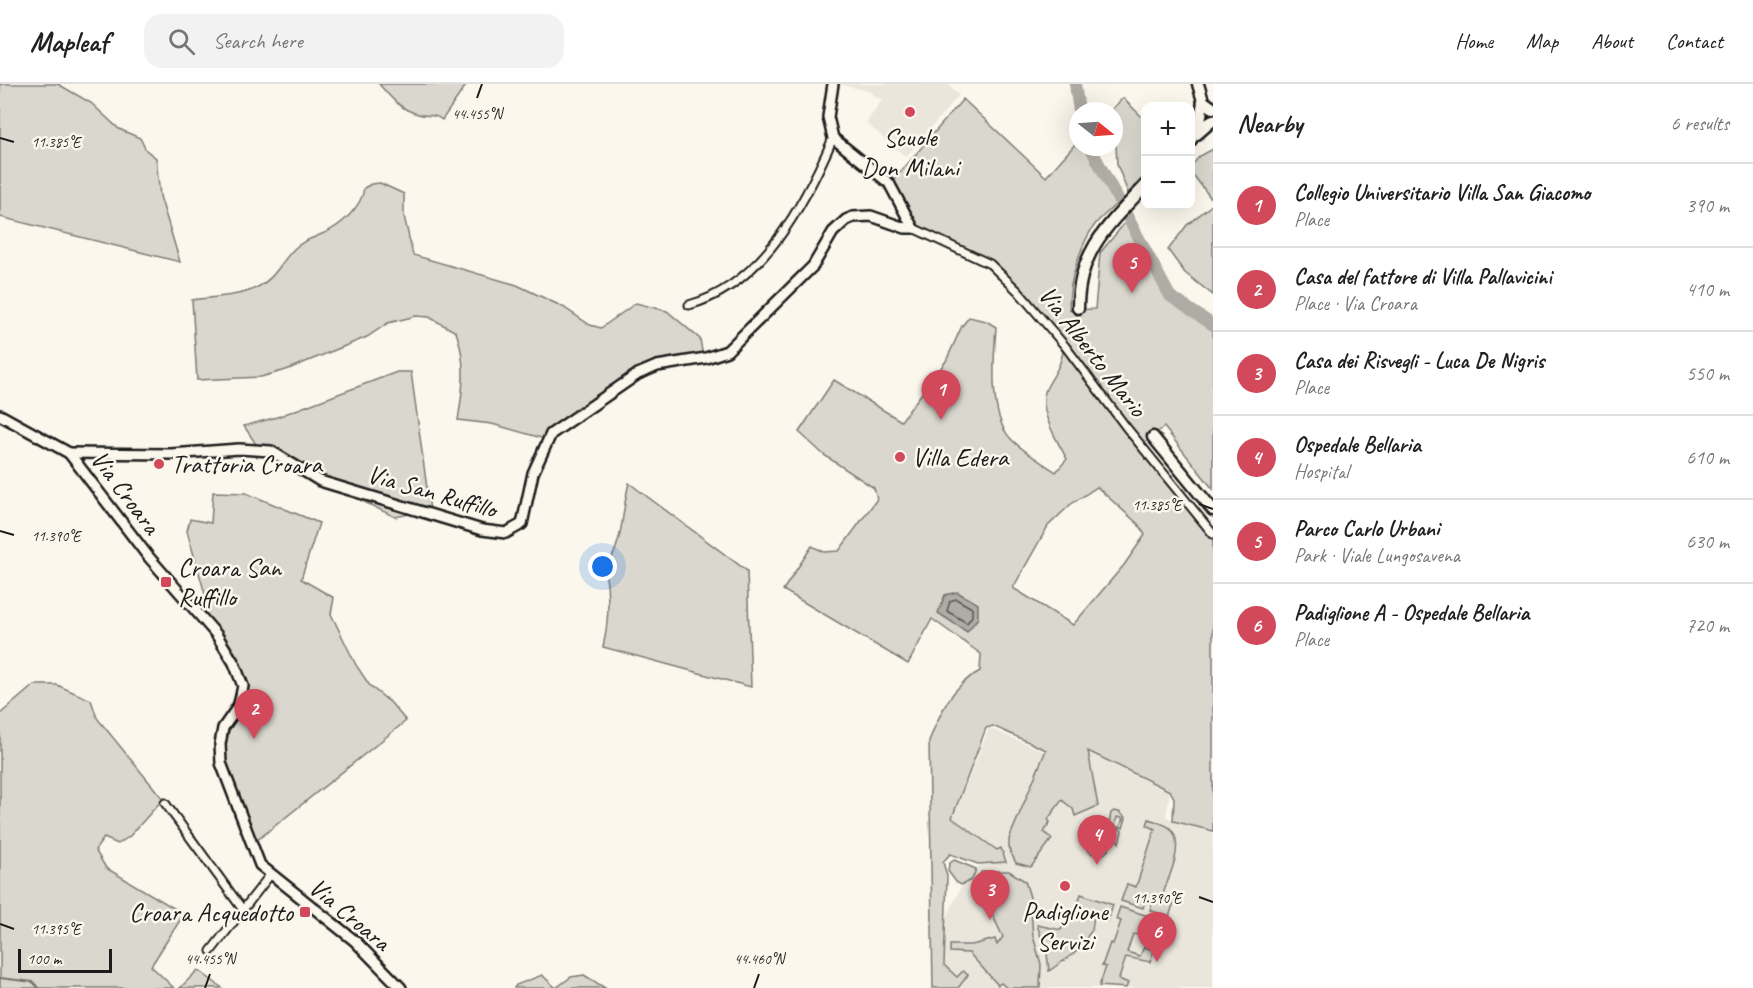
<!DOCTYPE html>
<meta charset="utf-8">
<style>
body{margin:0;font-family:Caveat,sans-serif;background:#f2f2f2;color:#222}
.controls{position:absolute;right:18px;top:18px;display:grid;overflow:hidden;border-radius:12px;box-shadow:0 6px 24px #0002}
.controls button{width:54px;height:54px;display:grid;place-items:center;padding:0;border:0;border-bottom:2px solid #e0e0e0;background:#fff;color:#222;font:30px sans-serif}
.compass{position:absolute;left:1069px;top:18px;width:54px;height:54px;border-radius:50%;background:#fff;box-shadow:0 6px 24px #0002;rotate:107deg}
.scale{position:absolute;left:18px;bottom:15px;width:94px;box-sizing:border-box;padding-left:6px;border:3px solid #1c1c1c;border-top:0;font-size:16px;line-height:21px;white-space:nowrap;color:#1c1c1c;-webkit-text-stroke:4px #fbf7ec;paint-order:stroke}
.you{position:absolute;left:603px;top:483px;width:21px;height:21px;margin:-15px;border:4px solid #fff;border-radius:50%;background:#1a73e8;box-shadow:0 0 0 9px #1a73e833}
.badge{display:grid;place-items:center;width:39px;height:39px;border-radius:50%;background:#d1495b;color:#fff;font-size:20px;font-weight:700}
.pin{position:absolute;translate:-50% -50px;filter:drop-shadow(0 2px 3px #0008)}
.pin::after{content:'';position:absolute;top:32px;width:21px;height:18px;background:inherit;clip-path:polygon(0 0,100% 0,50% 100%)}
.list{margin:0;padding:0;list-style:none}
h2{display:flex;justify-content:space-between;align-items:center;height:78px;margin:0;padding:0 24px;font-size:26px}
h2 small{font-size:20px;font-weight:400;color:#767676}
.list li{display:grid;grid-template-columns:39px 1fr auto;gap:18px;align-items:center;box-sizing:border-box;height:84px;padding:0 24px;border-top:2px solid #e0e0e0}
.list b{display:block;font-size:22px;white-space:nowrap}
.list p{margin:0;font-size:20px;white-space:nowrap;color:#767676}
.list em{font-size:20px;font-style:normal;color:#767676}
.icon{flex:none;width:33px;height:33px;fill:none;stroke:currentColor;stroke-width:2;stroke-linecap:round;stroke-linejoin:round}
.map{position:relative;flex:none;width:1213px;height:904px;overflow:hidden}
header{display:flex;align-items:center;gap:36px;box-sizing:border-box;height:84px;padding:0 30px;background:#fff;border-bottom:2px solid #e0e0e0}
header strong{font-size:28px}
nav{display:flex;gap:33px;margin-inline-start:auto;font-size:21px}
.search{width:420px;height:54px;background:#f2f2f2;display:flex;align-items:center;gap:15px;box-sizing:border-box;padding:0 21px;border-radius:18px;color:#767676;font-size:22px}
main{display:flex}
aside{flex:1;background:#fff}
.map>svg:first-child{display:block}
.built{fill:#eae6dc}
.green{fill:#dad7ce;stroke:#7b7a75;stroke-width:1.5;fill-rule:evenodd}
.water{fill:#afaca5;stroke:#74726e;stroke-width:1.5}
.lines{fill:none;stroke-linecap:round;stroke-linejoin:round}
.shore{stroke:#575653;stroke-width:1.5}
.stream{stroke:#74726e;stroke-width:2}
.river{stroke:#afaca5;stroke-width:12}
.primary-tunnel{stroke:#dad6cd;stroke-width:10;stroke-dasharray:10 5;stroke-linecap:butt}
.minor-casing{stroke:#1c1c1c;stroke-width:11}
.tertiary-casing{stroke:#1c1c1c;stroke-width:14}
.primary-casing{stroke:#1c1c1c;stroke-width:15}
.minor{stroke:#fbf7ec;stroke-width:7}
.tertiary{stroke:#fbf7ec;stroke-width:9}
.primary{stroke:#fbf7ec;stroke-width:10}
.ticks{fill:none;stroke:#1c1c1c;stroke-width:2}
.poi-dot{fill:#d1495b;stroke:#fbf7ec;stroke-width:2}
.labels{text-anchor:middle;stroke-width:5;stroke-linejoin:round;paint-order:stroke}
.poi-label{font-size:26px;fill:#1c1c1c;stroke:#fbf7ec;text-anchor:start}
.street-label{font-size:26px;fill:#1c1c1c;stroke:#fbf7ec}
.ticks-label{font-size:15px;text-anchor:middle;fill:#1c1c1c;stroke:#fbf7ec;stroke-width:5;stroke-linejoin:round;paint-order:stroke}
</style>
<header>
<strong>Mapleaf</strong>
<div class="search"><svg class="icon" aria-label="search" viewBox="0 0 24 24"><circle cx="10" cy="10" r="6"/><path d="M15 15l6 6"/></svg>Search here</div>
<nav><a>Home</a><a>Map</a><a>About</a><a>Contact</a></nav>
</header>
<main>
<div class="map">
<svg width="1213" height="904" viewBox="0 0 1213 904">
<rect width="100%" height="100%" fill="#fbf7ec"/>
<filter id="ink" filterUnits="userSpaceOnUse"><feTurbulence type="fractalNoise" baseFrequency=".0167" numOctaves="2"/><feDisplacementMap in="SourceGraphic" scale="12" xChannelSelector="R" yChannelSelector="G"/><feConvolveMatrix kernelMatrix="1 2 1 2 8 2 1 2 1" color-interpolation-filters="sRGB"/></filter>
<g filter="url(#ink)">
<g class="built">
<path d="M839 0H948L959 11 906 73 866 39 882 16 868 7Z"/>
<path d="M989 644 1045 668 1091 667 1170 707 1166 733 1213 749V904H944L946 835 964 796 997 766 953 734Z"/>
</g>
<g class="green">
<path d="M0 0H58L91 19 119 45 140 54 146 66 156 74 160 112 180 178 0 133Z"/>
<path d="M379 0H467L442 36C434 29 427 33 418 30 401 26 390 13 379 0Z"/>
<path d="M1123 14 1145 36V91L1128 109 1117 80 1114 27H1110Z"/>
<path d="M963 15 1046 93 1078 57V63H1089L1118 118C1112 124 1104 131 1098 137 1082 155 1066 203 1070 226L1095 225 1100 169 1128 135 1170 212 1213 241V405L1164 343 1141 362 1213 450V747L1173 737 1174 714 1170 707 1088 667 1098 722 1075 732 1073 725 1062 716 1048 735 1050 738 1044 748 1052 755 1031 783 1016 779 1009 765V755L1046 666 993 642 986 644 952 734 997 766 1001 764 1006 778 978 780 950 770 943 778 947 792 944 881 957 893 963 887 968 891 958 904H933L929 657C940 629 952 601 980 587L981 570 932 535 908 580 783 506 812 462 824 468 839 467 877 415 874 404 824 371 799 348 834 296 901 337 946 277 962 242 969 233 986 237 996 243C994 273 988 331 1011 355 1024 368 1041 378 1056 388L1067 375C1057 357 1036 324 1047 303 1056 286 1058 288 1063 268L1046 239 990 180 919 150 892 98ZM1097 403 1138 440 1145 451 1124 481 1073 541 1013 504 1048 442 1070 421Z"/>
<path d="M1213 65V117L1191 88V82L1200 72Z"/>
<path d="M380 99 404 110V132L413 171 517 201 563 223 590 241 601 244 636 219 667 227 700 255 704 279 646 287 545 355 492 340 458 336C463 306 467 278 456 248L429 233 416 232 388 239 367 253 286 286 261 293 197 296 192 216C212 213 238 213 256 204 275 195 280 179 294 165 303 156 311 155 322 150 340 143 362 123 364 104L371 100Z"/>
<path d="M1213 120V211L1185 189 1168 166 1187 141Z"/>
<path d="M397 288H411L430 426 395 433 261 368 244 342 277 333Z"/>
<path d="M629 399 747 487 751 603 603 563C609 536 610 513 605 486 624 458 621 430 629 399Z"/>
<path d="M213 408 246 409 319 439 301 495 334 514 331 530 356 581 370 602 391 619 406 637 251 761 224 677 223 640 239 604 237 590 204 530 207 517 187 447 190 435 211 439Z"/>
<path d="M34 601H57L91 616 97 634 163 715 130 752 118 760 104 754 95 766 106 784 184 830 151 882 174 904H0V630Z"/>
<path d="M1114 727 1119 728 1126 734 1123 744 1120 743 1123 734 1117 733 1115 741 1122 747 1119 759 1109 740 1111 729Z"/>
<path d="M1149 735C1156 738 1166 740 1171 745 1186 761 1167 796 1162 813L1174 818 1169 833 1150 826 1152 819 1149 817 1145 818 1143 824 1121 817 1127 800 1136 803 1155 745 1147 741Z"/>
<circle cx="1098" cy="758" r="13"/>
<path d="M954 776 976 785 972 796 961 801 956 798 948 787 949 780Z"/>
<path d="M995 787H1009L1025 797 1030 813 1033 852 1041 880 1040 904H1007L1001 899 998 901 969 869 950 868V861H972L995 855 997 861 1003 853 977 799 981 788Z"/>
<path d="M1081 810 1113 821 1108 837 1094 832 1092 846 1077 867 1049 887 1047 870 1037 841 1061 846 1066 835 1073 836Z"/>
<path d="M1120 823 1167 838 1162 855 1133 850 1127 868 1140 872 1144 863 1154 866 1150 878 1126 873 1119 895 1128 899 1126 904 1099 902 1106 883 1102 882 1110 859 1113 860 1121 837 1116 835Z"/>
<path d="M198 886 221 903 222 904H180Z"/>
<path d="M542 891 556 904H514L516 901Z"/>
<path d="M584 891 605 904H556L571 893Z"/>
</g>
<path class="water" d="M957 508 978 520V534L967 548 938 529 945 511Z"/>
<g class="lines">
<path class="shore" d="M956 515 972 524V532L967 539 947 527 950 517Z"/>
<path class="stream" d="M0 894 33 898 38 904"/>
<g class="river">
<path d="M1075 0 1079 27"/>
<path d="M1090 63 1170 212 1213 241"/>
</g>
<path class="primary-tunnel" d="M1078 224 1084 254 1090 267 1153 353"/>
<defs>
<g id="minor">
<path d="M913 144 990 180 1018 207 1065 262 1126 343 1213 450"/>
<path d="M689 221C763 201 805 119 833 54"/>
<path d="M165 719 243 826"/>
<path d="M211 867 270 791"/>
</g>
<g id="tertiary">
<path d="M0 331 69 369 147 471 216 550 234 579 243 602 239 621 223 644 220 660 221 679 260 781 355 857 401 904"/>
<path d="M69 369 171 370 239 365 271 367 320 397 482 446 506 449 522 440 533 389 551 350 638 290 657 282 706 274 727 267 813 182 833 148 846 136 853 133 871 132 905 144H913L889 99 833 54 828 33 833 0"/>
</g>
<g id="primary">
<path d="M1198 0 1203 17 1213 24"/>
<path d="M1197 50 1213 36"/>
<path d="M1191 56 1200 39 1203 17"/>
<path d="M1078 224C1078 167 1109 140 1146 101"/>
<path d="M1153 353 1213 426"/>
</g>
</defs>
<use href="#minor" class="minor-casing"/>
<use href="#tertiary" class="tertiary-casing"/>
<use href="#primary" class="primary-casing"/>
<use href="#minor" class="minor"/>
<use href="#tertiary" class="tertiary"/>
<use href="#primary" class="primary"/>
</g>
</g>
<path class="ticks" d="M477 14 482 0M0 54 14 58M1199 420 1213 425M0 447 14 451M1199 813 1213 818M0 840 14 845M205 904 210 890M754 904 759 890"/>
<g class="poi-dot">
<circle cx="910" cy="28" r="6"/>
<circle cx="900" cy="373" r="6"/>
<circle cx="159" cy="380" r="6"/>
<rect x="160" y="492" width="12" height="12" rx="3"/>
<circle cx="1065" cy="802" r="6"/>
<rect x="299" y="822" width="12" height="12" rx="3"/>
</g>
<g class="labels">
<g class="poi-label">
<text x="910" y="62" text-anchor="middle">Scuole<tspan x="910" dy="30">Don Milani</tspan></text>
<text x="912" y="382">Villa Edera</text>
<text x="171" y="389">Trattoria Croara</text>
<text x="178" y="492">Croara San<tspan x="178" dy="30">Ruffillo</tspan></text>
<text x="1065" y="836" text-anchor="middle">Padiglione<tspan x="1065" dy="30">Servizi</tspan></text>
<text x="293" y="837" text-anchor="end">Croara Acquedotto</text>
</g>
<g class="street-label">
<text transform="translate(1093 267) rotate(52)" y="9">Via Alberto Mario</text>
<text transform="translate(432 407) rotate(16)" y="9">Via San Ruffillo</text>
<text transform="translate(126 408) rotate(53)" y="9">Via Croara</text>
<text transform="translate(350 830) rotate(40)" y="9">Via Croara</text>
</g>
</g>
<g class="ticks-label">
<text x="477" y="35">44.455°N</text>
<text x="56" y="63">11.385°E</text>
<text x="1157" y="426">11.385°E</text>
<text x="56" y="457">11.390°E</text>
<text x="1157" y="819">11.390°E</text>
<text x="56" y="850">11.395°E</text>
<text x="210" y="880">44.455°N</text>
<text x="759" y="880">44.460°N</text>
</g>
</svg>
<div class="controls">
<button>+</button>
<button>−</button>
</div>
<svg class="compass" viewBox="-18 -18 36 36"><path d="M0-13l5 13h-10z" fill="#e53935"/><path d="M0 13l5-13h-10z" fill="#767676"/></svg>
<div class="scale">100 m</div>
<div class="you"></div>
<div class="pin badge" style="left:941px;top:336px">1</div>
<div class="pin badge" style="left:254px;top:655px">2</div>
<div class="pin badge" style="left:990px;top:836px">3</div>
<div class="pin badge" style="left:1097px;top:781px">4</div>
<div class="pin badge" style="left:1132px;top:209px">5</div>
<div class="pin badge" style="left:1157px;top:878px">6</div>
</div>
<aside>
<h2>Nearby<small>6 results</small></h2>
<ul class="list">
<li><span class="badge">1</span><div><b>Collegio Universitario Villa San Giacomo</b><p>Place</p></div><em>390 m</em></li>
<li><span class="badge">2</span><div><b>Casa del fattore di Villa Pallavicini</b><p>Place · Via Croara</p></div><em>410 m</em></li>
<li><span class="badge">3</span><div><b>Casa dei Risvegli - Luca De Nigris</b><p>Place</p></div><em>550 m</em></li>
<li><span class="badge">4</span><div><b>Ospedale Bellaria</b><p>Hospital</p></div><em>610 m</em></li>
<li><span class="badge">5</span><div><b>Parco Carlo Urbani</b><p>Park · Viale Lungosavena</p></div><em>630 m</em></li>
<li><span class="badge">6</span><div><b>Padiglione A - Ospedale Bellaria</b><p>Place</p></div><em>720 m</em></li>
</ul>
</aside>
</main>
